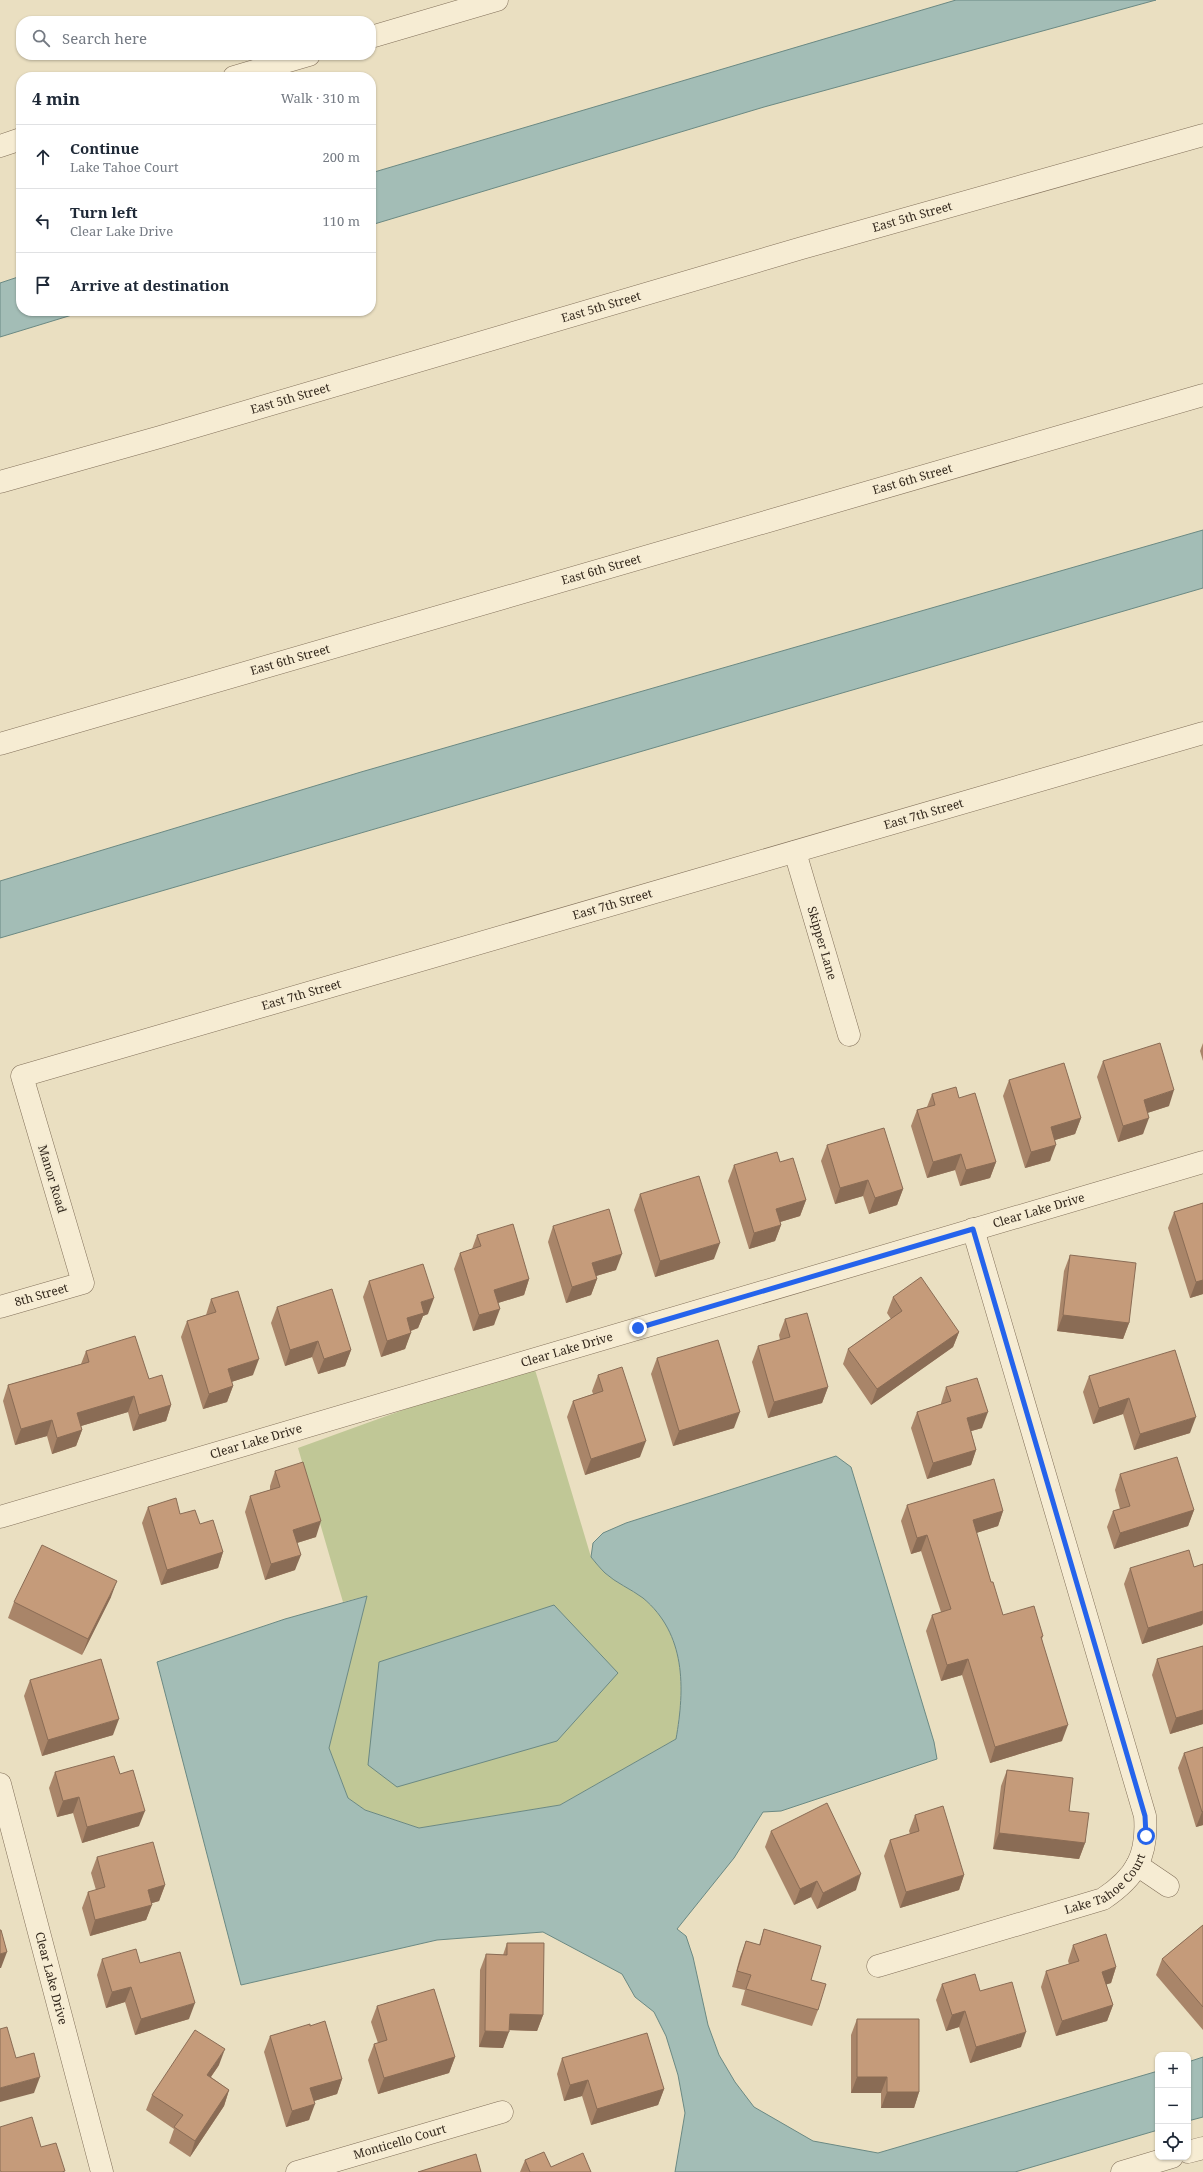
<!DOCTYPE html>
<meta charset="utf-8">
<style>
body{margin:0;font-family:"Noto Serif",serif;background:#f2f2f3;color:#1f2937}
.controls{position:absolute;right:12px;bottom:12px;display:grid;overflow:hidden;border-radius:8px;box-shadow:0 1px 3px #0004}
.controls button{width:36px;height:36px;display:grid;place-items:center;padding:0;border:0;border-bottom:1px solid #e0e1e3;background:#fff;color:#1f2937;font:20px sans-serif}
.stop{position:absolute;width:12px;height:12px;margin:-9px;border:3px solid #2563eb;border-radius:50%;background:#fff}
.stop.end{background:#2563eb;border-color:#fff;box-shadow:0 1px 4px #0008}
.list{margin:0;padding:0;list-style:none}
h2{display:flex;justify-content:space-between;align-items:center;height:52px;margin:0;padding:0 16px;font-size:17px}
h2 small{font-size:13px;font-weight:400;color:#747a83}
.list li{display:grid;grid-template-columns:26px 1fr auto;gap:12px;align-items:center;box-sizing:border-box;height:64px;padding:0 16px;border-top:1px solid #e0e1e3}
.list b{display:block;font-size:15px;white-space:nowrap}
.list p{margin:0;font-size:13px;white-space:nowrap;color:#747a83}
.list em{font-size:13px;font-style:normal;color:#747a83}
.icon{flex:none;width:22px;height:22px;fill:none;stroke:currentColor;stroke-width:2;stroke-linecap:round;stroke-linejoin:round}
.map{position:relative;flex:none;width:1203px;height:2172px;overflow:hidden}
.search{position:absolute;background:#fff;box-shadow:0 1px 3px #0004;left:16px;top:16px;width:360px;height:44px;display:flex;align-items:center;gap:10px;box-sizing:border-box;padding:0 14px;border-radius:16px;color:#747a83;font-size:15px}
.panel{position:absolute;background:#fff;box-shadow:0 1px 3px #0004;left:16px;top:72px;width:360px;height:244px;border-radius:16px}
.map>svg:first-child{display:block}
.green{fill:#c0c796}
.water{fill:#a3bdb6;stroke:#6b8983}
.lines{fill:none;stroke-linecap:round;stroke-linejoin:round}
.minor-casing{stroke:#82705a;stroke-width:23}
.minor{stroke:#f6ecd3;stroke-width:22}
.wall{fill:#a98569}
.shaded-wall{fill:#8a6c55}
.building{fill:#c59b7a;stroke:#8a6c55}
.route{stroke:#2563eb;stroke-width:5}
.labels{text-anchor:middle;stroke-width:4;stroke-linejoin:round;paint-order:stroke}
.street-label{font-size:12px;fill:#33281d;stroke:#f2e9d0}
</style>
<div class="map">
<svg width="1203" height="2172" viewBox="0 0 1203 2172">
<rect width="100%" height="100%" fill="#eadfc1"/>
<path class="green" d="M533 1363 591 1557C595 1562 600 1568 605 1573 616 1583 631 1589 643 1598 687 1635 684 1688 676 1739L560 1805 419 1828 365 1810 348 1798 329 1748 367 1596 343 1602 298 1448Z"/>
<g class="water">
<path d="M956 0H1156L764 107 371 225V173Z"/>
<path d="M21 276V311H85L0 337V283Z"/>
<path d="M1203 530V588L0 938V881L361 772Z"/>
<path d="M836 1456 851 1467 934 1742 937 1759 781 1811 763 1812 734 1858 677 1929 686 1936 693 1957 708 2025 719 2055 735 2082 754 2107 813 2141 878 2153 1158 2071V2130L1015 2172H675L685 2113 678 2075 666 2036 654 2012 635 1997 622 1974 543 1932 437 1940 241 1985 157 1662 285 1619 367 1596 329 1748 348 1798 365 1810 419 1828 560 1805 676 1739C685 1688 686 1634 643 1598 631 1589 616 1583 605 1573 600 1568 595 1562 591 1557L593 1543 603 1533 626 1523Z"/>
<path d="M554 1605 618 1673 557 1741 397 1787 368 1765 379 1662Z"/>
<path d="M1203 2057V2117L1188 2121V2062Z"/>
</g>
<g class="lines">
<defs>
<g id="minor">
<path d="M371 37 497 0"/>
<path d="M234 77 309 55"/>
<path d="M0 146 21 139"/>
<path id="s1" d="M0 482 160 437 802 248 1203 135"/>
<path id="s2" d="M0 744 1203 395"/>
<path id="s3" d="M795 852 849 1035"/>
<path id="s4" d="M0 1307 83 1283 22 1076 1203 733"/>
<path id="s5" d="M0 1517 1203 1162"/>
<path id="s6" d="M0 1784 102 2172"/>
<path d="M1137 1865 1168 1886"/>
<path id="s7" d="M878 1966 1103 1899C1136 1877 1148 1856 1145 1816L973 1229"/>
<path d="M1188 2152 1203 2148"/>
<path id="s8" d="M297 2172 502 2112"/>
<path d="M1122 2172 1172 2157"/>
</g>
</defs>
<use href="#minor" class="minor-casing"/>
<use href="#minor" class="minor"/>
</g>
<g class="wall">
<path d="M1203 1043V1061L1200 1051Z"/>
<path d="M1103 1061 1169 1106 1147 1113 1143 1134 1118 1142 1097 1077Z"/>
<path d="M1009 1080 1081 1118 1075 1134 1055 1140 1050 1161 1025 1168 1003 1096Z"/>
<path d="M932 1094 959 1098 996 1162 990 1178 960 1186 955 1170 927 1178 911 1126 917 1110 927 1107Z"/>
<path d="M827 1145 903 1189 897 1205 869 1214 863 1196 835 1204 821 1161Z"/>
<path d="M780 1162 806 1200 800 1216 780 1222 781 1225 775 1241 749 1249 728 1181 734 1165Z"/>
<path d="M640 1194 714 1259 655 1277 634 1210Z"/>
<path d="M1203 1203V1294L1190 1298 1168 1228 1174 1212Z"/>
<path d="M553 1226 616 1270 596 1276 597 1279 591 1295 566 1303 548 1242Z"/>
<path d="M477 1235 529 1279 524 1295 498 1303 494 1325 473 1331 454 1269 460 1253 472 1249Z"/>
<path d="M1070 1255 1129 1323 1123 1339 1057 1331 1064 1271Z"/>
<path d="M369 1281 428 1314 423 1316 418 1328 411 1331 405 1349 381 1357 363 1297Z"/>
<path d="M893 1297 959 1332 953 1347 871 1405 843 1364 848 1349 891 1319 887 1313Z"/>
<path d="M211 1299 253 1375 231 1382 233 1386 227 1402 203 1409 181 1337 187 1321 206 1315Z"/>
<path d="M277 1307 351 1350 345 1366 318 1374 312 1357 285 1366 271 1323Z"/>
<path d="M785 1319 828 1387 822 1403 768 1418 752 1362 758 1346 780 1340 779 1335Z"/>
<path d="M86 1351 149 1379 171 1405 166 1421 133 1431 128 1412 81 1426 82 1430 76 1446 52 1454 47 1436 15 1445 3 1401 8 1385 81 1364Z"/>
<path d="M657 1358 734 1428 673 1446 651 1374Z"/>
<path d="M598 1375 640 1457 585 1475 567 1417 573 1401 593 1394 592 1391Z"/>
<path d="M1089 1376 1190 1433 1134 1450 1123 1414 1093 1424 1083 1392Z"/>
<path d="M946 1387 982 1428 971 1431 976 1450 971 1465 927 1479 911 1428 917 1412 941 1404V1403Z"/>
<path d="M275 1471 316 1537 297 1543 295 1570 265 1580 245 1512 250 1496 270 1490V1486Z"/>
<path d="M1120 1474 1194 1510 1188 1526 1114 1549 1107 1527 1113 1511 1120 1509 1115 1490Z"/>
<path d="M907 1505 1003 1511 998 1526 976 1533 991 1582 1003 1615 1043 1636 1042 1639 1062 1741 990 1763 962 1675 941 1681 926 1631 932 1615 941 1612 921 1551 911 1554 901 1521Z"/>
<path d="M148 1507 180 1514 200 1524 223 1552 218 1568 161 1585 142 1523Z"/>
<path d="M1203 1564V1623L1202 1625 1142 1644 1124 1584 1130 1568 1194 1567Z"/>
<path d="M111 1597 82 1655 8 1618 14 1602Z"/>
<path d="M1203 1646V1724L1170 1734 1152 1675 1157 1659Z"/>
<path d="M30 1680 113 1735 42 1756 24 1696Z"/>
<path d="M1203 1747V1825L1196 1827 1178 1768 1184 1753Z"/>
<path d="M1007 1770 1069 1811 1085 1843 1079 1859 993 1849 1001 1786Z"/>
<path d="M55 1772 120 1774 139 1826 82 1843 73 1813 57 1817 49 1788Z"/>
<path d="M915 1815 964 1875 959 1890 900 1908 884 1856 890 1840 910 1834 909 1831Z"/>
<path d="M771 1831 856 1890 817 1909 811 1897 794 1905 765 1847Z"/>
<path d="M97 1857 165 1885 159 1901 152 1903 146 1920 90 1936 82 1908 88 1892 96 1890 91 1873Z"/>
<path d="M1203 1925V2030L1156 1975 1162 1959Z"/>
<path d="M764 1929 811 1980 818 2010 812 2026 741 2005 745 1990 732 1987 740 1957 746 1941 759 1945Z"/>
<path d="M507 1943 543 2015 537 2031 509 2030 503 2048 479 2047 480 1970 486 1954 503 1955Z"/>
<path d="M1073 1945 1116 1967 1111 1983 1106 1984 1113 2005 1107 2021 1056 2036 1041 1987 1046 1971 1069 1964 1068 1961Z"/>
<path d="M102 1959 140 1963 189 2019 135 2035 125 2002 106 2008 97 1975Z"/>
<path d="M942 1984 980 1991 1021 2047 970 2063 959 2027 946 2031 936 2000Z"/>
<path d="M377 2006 455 2057 449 2073 378 2094 368 2060 374 2044 378 2043 371 2022Z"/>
<path d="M857 2019 919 2092 914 2108H881V2093H851V2035Z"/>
<path d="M310 2026 342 2079 337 2094 314 2101 309 2120 286 2127 264 2052 270 2036Z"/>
<path d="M562 2058 664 2089 658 2105 591 2125 582 2096 564 2101 557 2074Z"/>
<path d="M219 2065 211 2077 229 2090 224 2106 190 2157 169 2143 174 2129 146 2110 152 2095Z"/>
<path d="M525 2160 551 2167 591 2172H520Z"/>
</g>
<g class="shaded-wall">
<path d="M1174 1090 1169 1106 1138 1116 1144 1100Z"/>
<path d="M1081 1118 1075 1134 1045 1143 1051 1127Z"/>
<path d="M1149 1118 1143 1134 1118 1142 1123 1126Z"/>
<path d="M1056 1145 1050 1161 1025 1168 1031 1152Z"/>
<path d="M961 1154 955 1170 927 1178 933 1162Z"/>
<path d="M996 1162 990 1178 960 1186 966 1170Z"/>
<path d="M868 1180 863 1196 835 1204 840 1188Z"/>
<path d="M903 1189 897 1205 869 1214 875 1198Z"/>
<path d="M806 1200 800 1216 770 1225 776 1209Z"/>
<path d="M781 1225 775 1241 749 1249 754 1233Z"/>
<path d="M720 1243 714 1259 655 1277 660 1261Z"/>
<path d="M622 1254 616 1270 586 1279 592 1263Z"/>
<path d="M529 1279 524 1295 488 1306 494 1290Z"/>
<path d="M597 1279 591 1295 566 1303 572 1287Z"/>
<path d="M1203 1280V1294L1190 1298 1196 1282Z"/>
<path d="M434 1298 428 1314 423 1316 418 1328 401 1334 407 1318 421 1302Z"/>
<path d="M500 1309 494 1325 473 1331 479 1315Z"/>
<path d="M1063 1315 1129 1323 1123 1339 1057 1331Z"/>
<path d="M959 1332 953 1347 871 1405 877 1389Z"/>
<path d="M411 1333 405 1349 381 1357 387 1341Z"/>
<path d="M318 1341 312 1357 285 1366 290 1350Z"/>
<path d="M351 1350 345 1366 318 1374 324 1359Z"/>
<path d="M259 1359 253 1375 222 1385 228 1369Z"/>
<path d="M233 1386 227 1402 203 1409 209 1394Z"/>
<path d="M828 1387 822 1403 768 1418 774 1402Z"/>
<path d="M134 1396 128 1412 71 1429 77 1413Z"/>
<path d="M1129 1398 1123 1414 1093 1424 1099 1408Z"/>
<path d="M171 1405 166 1421 133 1431 139 1415Z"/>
<path d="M740 1412 734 1428 673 1446 679 1431Z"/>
<path d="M988 1412 982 1428 961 1434 967 1418Z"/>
<path d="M1196 1417 1190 1433 1134 1450 1140 1434Z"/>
<path d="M52 1420 47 1436 15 1445 21 1429Z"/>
<path d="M82 1430 76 1446 52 1454 57 1438Z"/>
<path d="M646 1441 640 1457 585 1475 591 1459Z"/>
<path d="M976 1450 971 1465 927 1479 933 1463Z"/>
<path d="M1194 1510 1188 1526 1114 1549 1120 1533Z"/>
<path d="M1003 1511 998 1526 967 1536 973 1520Z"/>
<path d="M321 1521 316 1537 287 1546 293 1530Z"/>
<path d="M927 1535 921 1551 911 1554 917 1538Z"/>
<path d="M223 1552 218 1568 161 1585 167 1570Z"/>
<path d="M301 1555 295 1570 265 1580 271 1564Z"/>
<path d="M117 1581 111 1597 82 1655 88 1639Z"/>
<path d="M1203 1611V1623L1202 1625 1142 1644 1148 1628Z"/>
<path d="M968 1659 962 1675 941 1681 947 1665Z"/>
<path d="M1203 1710V1724L1170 1734 1176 1718Z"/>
<path d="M119 1719 113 1735 42 1756 48 1740Z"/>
<path d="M1068 1725 1062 1741 990 1763 995 1747Z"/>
<path d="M79 1797 73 1813 57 1817 63 1801Z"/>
<path d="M145 1811 139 1826 82 1843 87 1827Z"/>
<path d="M1203 1811V1825L1196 1827 1202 1812Z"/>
<path d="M999 1833 1085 1843 1079 1859 993 1849Z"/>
<path d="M861 1874 856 1890 817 1909 823 1893Z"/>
<path d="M964 1875 959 1890 900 1908 906 1892Z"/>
<path d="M817 1881 811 1897 794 1905 800 1889Z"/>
<path d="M165 1885 159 1901 142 1906 148 1890Z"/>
<path d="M152 1905 146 1920 90 1936 95 1920Z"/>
<path d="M7 1952 1 1968H0V1954Z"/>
<path d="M1116 1967 1111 1983 1096 1988 1102 1972Z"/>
<path d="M131 1987 125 2002 106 2008 112 1992Z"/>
<path d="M195 2003 189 2019 135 2035 141 2019Z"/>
<path d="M1113 2005 1107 2021 1056 2036 1062 2021Z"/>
<path d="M965 2011 959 2027 946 2031 952 2015Z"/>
<path d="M510 2014 543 2015 537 2031 504 2030Z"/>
<path d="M485 2031 509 2032 503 2048 479 2047Z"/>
<path d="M1026 2032 1021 2047 970 2063 976 2047Z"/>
<path d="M225 2049 219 2065 201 2091 207 2075Z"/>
<path d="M455 2057 449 2073 378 2094 384 2078Z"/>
<path d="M40 2077 34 2093 0 2102V2088Z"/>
<path d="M857 2077H887L881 2093H851Z"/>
<path d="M342 2079 337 2094 304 2104 310 2088Z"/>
<path d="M588 2080 582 2096 564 2101 570 2085Z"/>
<path d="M664 2089 658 2105 591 2125 597 2109Z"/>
<path d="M229 2090 224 2106 190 2157 195 2141Z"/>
<path d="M887 2092H919L914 2108H881Z"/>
<path d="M315 2104 309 2120 286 2127 292 2111Z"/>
</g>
<g class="building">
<path d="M1160 1043 1174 1090 1144 1100 1149 1118 1123 1126 1103 1061Z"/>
<path d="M1064 1063 1081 1118 1051 1127 1056 1145 1031 1152 1009 1080Z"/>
<path d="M956 1087 959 1098 975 1093 996 1162 966 1170 961 1154 933 1162 917 1110 935 1105 932 1094Z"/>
<path d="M884 1128 903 1189 875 1198 868 1180 840 1188 827 1145Z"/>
<path d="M777 1152 780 1162 793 1158 806 1200 776 1209 781 1225 754 1233 734 1165Z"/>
<path d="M699 1176 720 1243 660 1261 640 1194Z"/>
<path d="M1203 1203V1280L1196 1282 1174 1212Z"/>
<path d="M609 1209 622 1254 592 1263 597 1279 572 1287 553 1226Z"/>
<path d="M513 1224 529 1279 494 1290 500 1309 479 1315 460 1253 481 1246 477 1235Z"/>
<path d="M1070 1255 1136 1263 1129 1323 1063 1315Z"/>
<path d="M423 1264 434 1298 421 1302 424 1313 407 1318 411 1333 387 1341 369 1281Z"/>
<path d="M921 1277 959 1332 877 1389 848 1349 902 1311 893 1297Z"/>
<path d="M332 1289 351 1350 324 1359 318 1341 290 1350 277 1307Z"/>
<path d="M238 1291 259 1359 228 1369 233 1386 209 1394 187 1321 216 1312 211 1299Z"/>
<path d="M807 1313 828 1387 774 1402 758 1346 790 1337 785 1319Z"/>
<path d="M135 1336 149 1379 162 1375 171 1405 139 1415 134 1396 77 1413 82 1430 57 1438 52 1420 21 1429 8 1385 89 1362 86 1351Z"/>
<path d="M718 1340 740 1412 679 1431 657 1358Z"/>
<path d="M1175 1350 1196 1417 1140 1434 1129 1398 1099 1408 1089 1376Z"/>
<path d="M622 1367 646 1441 591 1459 573 1401 603 1391 598 1375Z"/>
<path d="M977 1378 988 1412 967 1418 976 1450 933 1463 917 1412 951 1401 946 1387Z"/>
<path d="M1177 1457 1194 1510 1120 1533 1113 1511 1130 1506 1120 1474Z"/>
<path d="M303 1462 321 1521 293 1530 301 1555 271 1564 250 1496 280 1487 275 1471Z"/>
<path d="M994 1479 1003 1511 973 1520 991 1582H993L1003 1615 1034 1606 1043 1636 1041 1637 1068 1725 995 1747 968 1659 947 1665 932 1615 951 1609 927 1535 917 1538 907 1505Z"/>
<path d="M176 1498 180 1514 195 1510 200 1524 213 1520 223 1552 167 1570 148 1507Z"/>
<path d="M42 1545 117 1581 88 1639 14 1602Z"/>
<path d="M1189 1550 1194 1567 1203 1564V1611L1148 1628 1130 1568Z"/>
<path d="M1203 1646V1710L1176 1718 1157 1659Z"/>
<path d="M101 1659 119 1719 48 1740 30 1680Z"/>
<path d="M1203 1747V1811L1202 1812 1184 1753Z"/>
<path d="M114 1756 120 1774 133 1770 145 1811 87 1827 79 1797 63 1801 55 1772Z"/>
<path d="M1007 1770 1073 1778 1069 1811 1089 1813 1085 1843 999 1833Z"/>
<path d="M827 1803 861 1874 823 1893 817 1881 800 1889 771 1831Z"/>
<path d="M943 1806 964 1875 906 1892 890 1840 919 1831 915 1815Z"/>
<path d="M153 1842 165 1885 148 1890 152 1905 95 1920 88 1892 105 1887 97 1857Z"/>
<path d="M1203 1925V2007L1162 1959Z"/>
<path d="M764 1929 821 1946 811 1980 826 1984 818 2010 746 1989 751 1975 737 1971 746 1941 760 1945Z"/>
<path d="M0 1930H1L7 1952 0 1954Z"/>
<path d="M1106 1934 1116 1967 1102 1972 1113 2005 1062 2021 1046 1971 1079 1961 1073 1945Z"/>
<path d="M507 1943H544L543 2015 510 2014 509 2032 485 2031 486 1954 507 1955Z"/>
<path d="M136 1949 140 1963 180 1952 195 2003 141 2019 131 1987 112 1992 102 1959Z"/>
<path d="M975 1974 980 1991 1012 1982 1026 2032 976 2047 965 2011 952 2015 942 1984Z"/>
<path d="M434 1989 455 2057 384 2078 374 2044 387 2040 377 2006Z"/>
<path d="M857 2019H919V2092H887V2077H857Z"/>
<path d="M325 2021 342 2079 310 2088 315 2104 292 2111 270 2036 310 2024V2026Z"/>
<path d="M7 2027 16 2058 34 2053 40 2077 0 2088V2029Z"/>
<path d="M195 2030 225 2049 207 2075 229 2090 195 2141 174 2127 183 2115 152 2095Z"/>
<path d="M647 2033 664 2089 597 2109 588 2080 570 2085 562 2058Z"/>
<path d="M32 2117 41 2147 56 2143 65 2171 62 2172H1L0 2170V2127Z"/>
<path d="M544 2152 551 2167 583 2153 591 2172H530L525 2160Z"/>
<path d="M476 2154 481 2172H418Z"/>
</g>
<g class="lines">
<path class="route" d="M638 1328 973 1229 1145 1816 1146 1836"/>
</g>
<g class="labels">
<g class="street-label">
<text dy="4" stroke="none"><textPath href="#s1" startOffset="950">East 5th Street</textPath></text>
<text dy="4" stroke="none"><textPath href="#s1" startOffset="626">East 5th Street</textPath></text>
<text dy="4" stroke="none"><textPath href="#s1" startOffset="302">East 5th Street</textPath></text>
<text dy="4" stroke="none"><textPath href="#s2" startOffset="950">East 6th Street</textPath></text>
<text dy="4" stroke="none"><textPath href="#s2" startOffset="626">East 6th Street</textPath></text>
<text dy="4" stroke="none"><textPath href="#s2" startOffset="302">East 6th Street</textPath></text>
<text dy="4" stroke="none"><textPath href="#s4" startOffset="1241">East 7th Street</textPath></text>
<text dy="4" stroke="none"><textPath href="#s4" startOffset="917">East 7th Street</textPath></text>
<text dy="4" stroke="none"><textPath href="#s3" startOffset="95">Skipper Lane</textPath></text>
<text dy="4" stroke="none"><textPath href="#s4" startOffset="593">East 7th Street</textPath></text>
<text transform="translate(52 1179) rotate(73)" y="4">Manor Road</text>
<text dy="4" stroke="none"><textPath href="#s5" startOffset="1083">Clear Lake Drive</textPath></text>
<text dy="4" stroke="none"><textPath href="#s4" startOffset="43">8th Street</textPath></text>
<text dy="4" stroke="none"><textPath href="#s5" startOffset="591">Clear Lake Drive</textPath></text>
<text dy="4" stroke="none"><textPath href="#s5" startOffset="267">Clear Lake Drive</textPath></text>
<text dy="4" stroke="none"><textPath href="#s7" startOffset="245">Lake Tahoe Court</textPath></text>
<text dy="4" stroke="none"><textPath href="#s6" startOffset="201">Clear Lake Drive</textPath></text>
<text dy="4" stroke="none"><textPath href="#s8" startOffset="107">Monticello Court</textPath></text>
</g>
</g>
</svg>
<div class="controls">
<button>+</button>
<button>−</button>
<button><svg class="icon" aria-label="locate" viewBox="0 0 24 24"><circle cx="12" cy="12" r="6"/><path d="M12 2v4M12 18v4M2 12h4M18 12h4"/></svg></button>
</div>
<div class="stop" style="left:1146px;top:1836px"></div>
<div class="stop end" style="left:638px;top:1328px"></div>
<div class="search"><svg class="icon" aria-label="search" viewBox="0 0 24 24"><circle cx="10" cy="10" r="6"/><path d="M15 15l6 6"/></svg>Search here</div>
<section class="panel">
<h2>4 min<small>Walk · 310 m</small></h2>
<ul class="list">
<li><svg class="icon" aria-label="ahead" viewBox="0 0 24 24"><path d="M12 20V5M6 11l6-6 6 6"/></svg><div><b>Continue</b><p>Lake Tahoe Court</p></div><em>200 m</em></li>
<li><svg class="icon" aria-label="left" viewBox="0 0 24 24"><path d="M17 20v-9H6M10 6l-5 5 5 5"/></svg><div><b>Turn left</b><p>Clear Lake Drive</p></div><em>110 m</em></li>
<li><svg class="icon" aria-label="arrive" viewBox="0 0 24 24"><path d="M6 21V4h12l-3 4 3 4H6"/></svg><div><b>Arrive at destination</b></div></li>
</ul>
</section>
</div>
